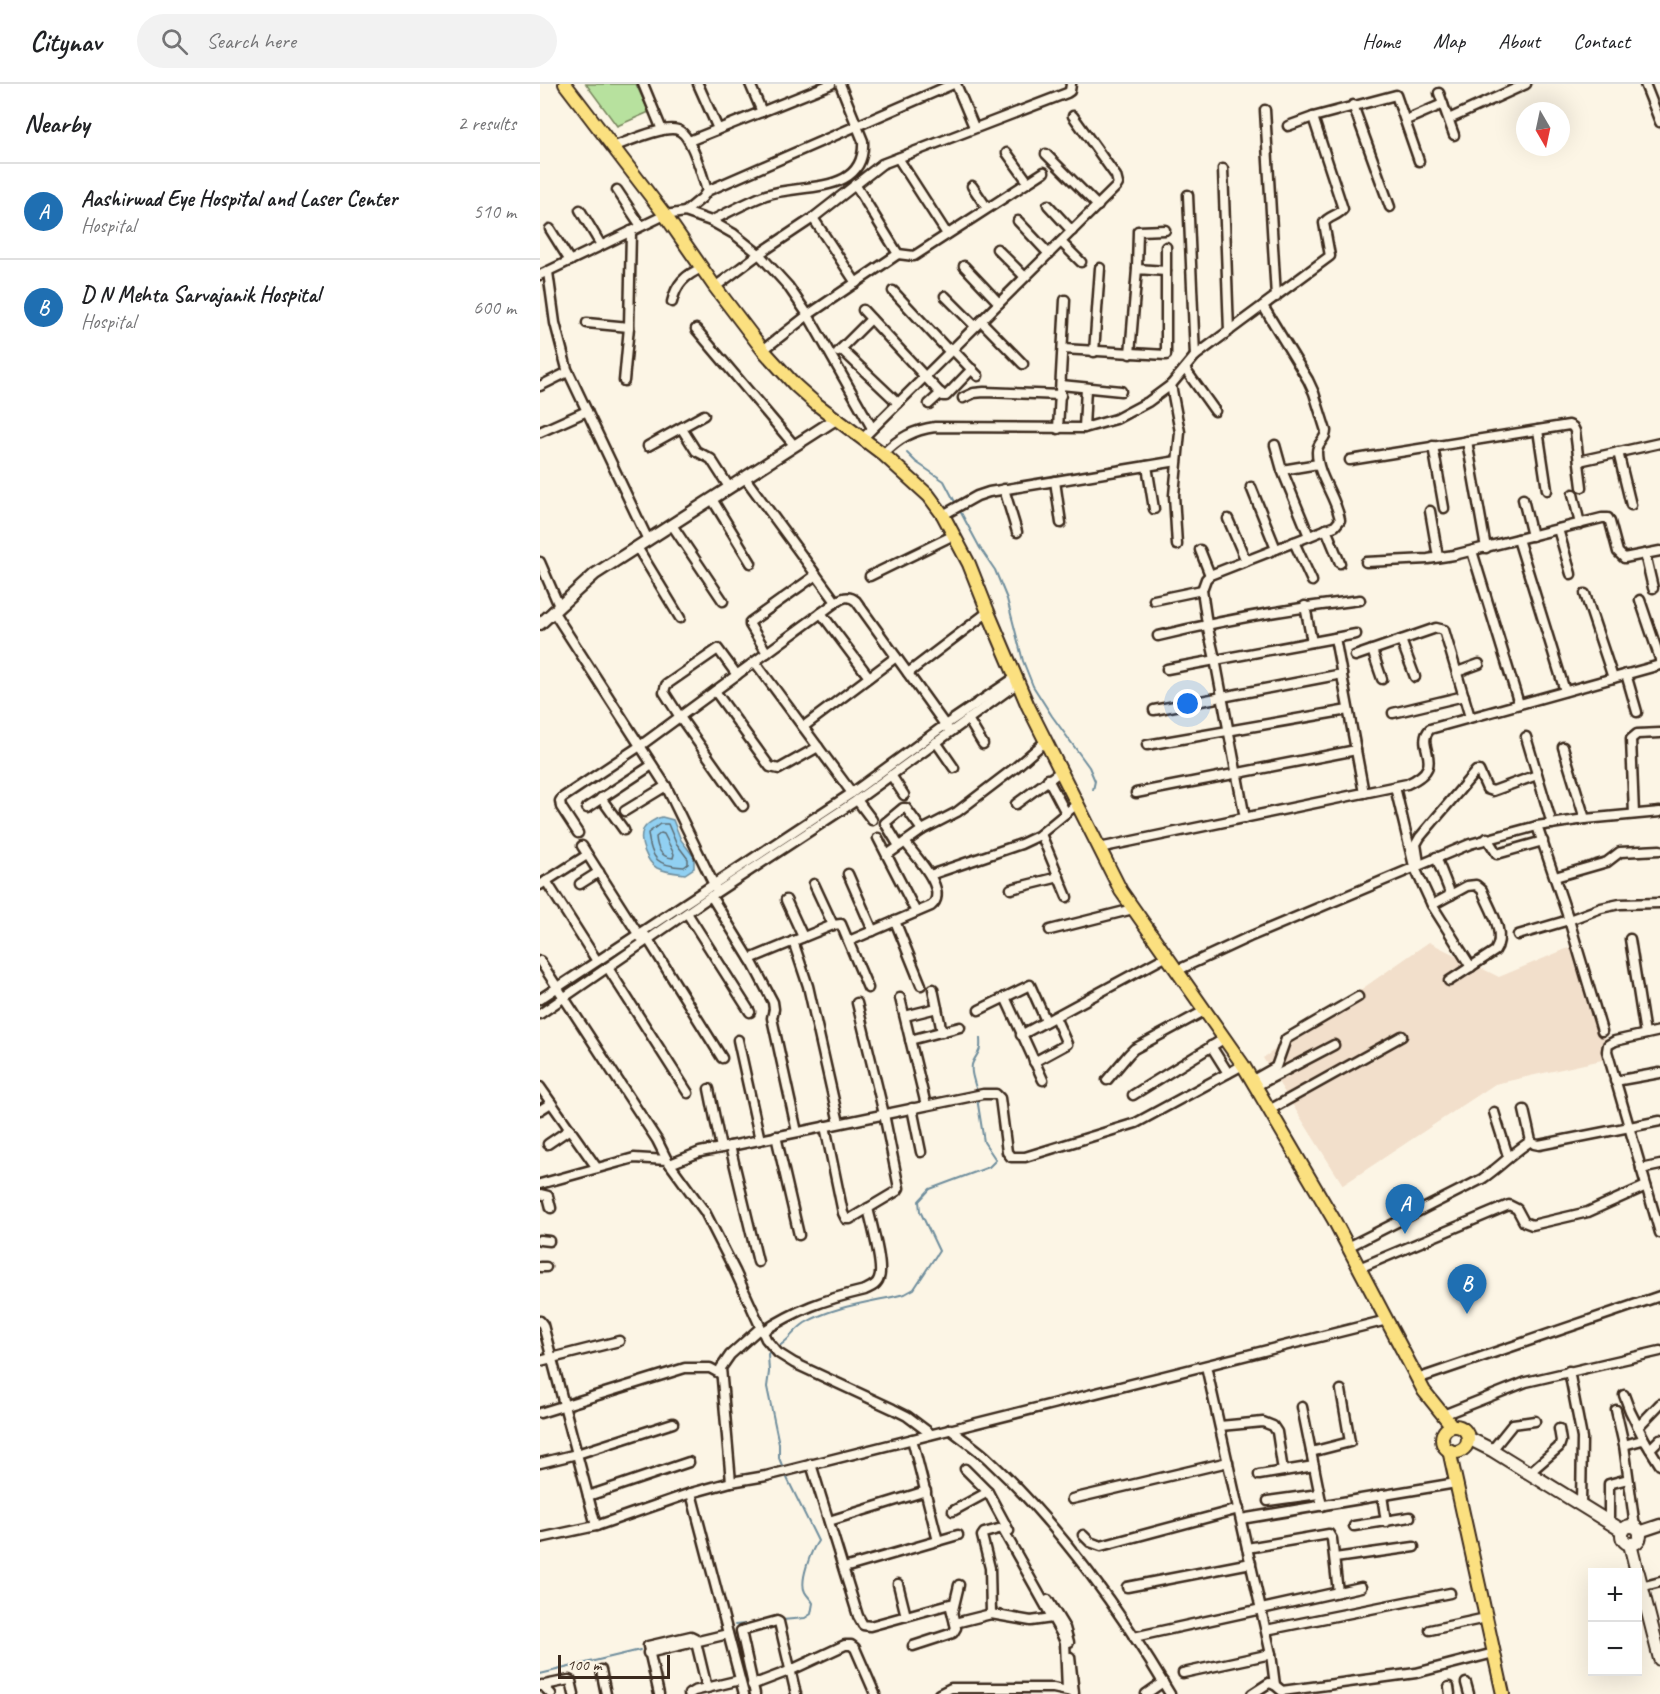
<!DOCTYPE html>
<meta charset="utf-8">
<style>
body{margin:0;font-family:Caveat,sans-serif;background:#f2f2f2;color:#202124}
.controls{position:absolute;right:18px;bottom:18px;display:grid;overflow:hidden;border-radius:0px;box-shadow:0 6px 24px #0002}
.controls button{width:54px;height:54px;display:grid;place-items:center;padding:0;border:0;border-bottom:2px solid #e0e0e0;background:#fff;color:#202124;font:30px sans-serif}
.compass{position:absolute;left:976px;top:18px;width:54px;height:54px;border-radius:50%;background:#fff;box-shadow:0 6px 24px #0002;rotate:171deg}
.scale{position:absolute;left:18px;bottom:15px;width:112px;box-sizing:border-box;padding-left:6px;border:3px solid #3b2a1e;border-top:0;font-size:16px;line-height:21px;white-space:nowrap;color:#3b2a1e;-webkit-text-stroke:4px #fcf5e5;paint-order:stroke}
.you{position:absolute;left:648px;top:620px;width:21px;height:21px;margin:-15px;border:4px solid #fff;border-radius:50%;background:#1a73e8;box-shadow:0 0 0 9px #1a73e833}
.badge{display:grid;place-items:center;width:39px;height:39px;border-radius:50%;background:#1f6fb2;color:#fff;font-size:20px;font-weight:700}
.pin{position:absolute;translate:-50% -50px;filter:drop-shadow(0 2px 3px #0008)}
.pin::after{content:'';position:absolute;top:32px;width:21px;height:18px;background:inherit;clip-path:polygon(0 0,100% 0,50% 100%)}
.list{margin:0;padding:0;list-style:none}
h2{display:flex;justify-content:space-between;align-items:center;height:78px;margin:0;padding:0 24px;font-size:26px}
h2 small{font-size:20px;font-weight:400;color:#757577}
.list li{display:grid;grid-template-columns:39px 1fr auto;gap:18px;align-items:center;box-sizing:border-box;height:96px;padding:0 24px;border-top:2px solid #e0e0e0}
.list b{display:block;font-size:22px;white-space:nowrap}
.list p{margin:0;font-size:20px;white-space:nowrap;color:#757577}
.list em{font-size:20px;font-style:normal;color:#757577}
.icon{flex:none;width:33px;height:33px;fill:none;stroke:currentColor;stroke-width:2;stroke-linecap:round;stroke-linejoin:round}
.map{position:relative;flex:none;width:1120px;height:1610px;overflow:hidden}
header{display:flex;align-items:center;gap:36px;box-sizing:border-box;height:84px;padding:0 30px;background:#fff;border-bottom:2px solid #e0e0e0}
header strong{font-size:28px}
nav{display:flex;gap:33px;margin-inline-start:auto;font-size:21px}
.search{width:420px;height:54px;background:#f2f2f2;display:flex;align-items:center;gap:15px;box-sizing:border-box;padding:0 21px;border-radius:33px;color:#757577;font-size:22px}
main{display:flex}
aside{flex:1;background:#fff}
.map>svg:first-child{display:block}
.built{fill:#f2dfcb}
.green{fill:#b7e19e;stroke:#79865e;stroke-width:1.5}
.water{fill:#91d0f2;stroke:#6f8e9d;stroke-width:1.5}
.lines{fill:none;stroke-linecap:round;stroke-linejoin:round}
.shore{stroke:#5d6c73;stroke-width:1.5}
.stream{stroke:#6f8e9d;stroke-width:2}
.minor-casing{stroke:#3b2a1e;stroke-width:13}
.tertiary-casing{stroke:#3b2a1e;stroke-width:15}
.secondary-casing{stroke:#3b2a1e;stroke-width:16}
.primary-casing{stroke:#3b2a1e;stroke-width:16}
.minor{stroke:#fcf5e5;stroke-width:8}
.tertiary{stroke:#fcf5e5;stroke-width:10}
.secondary{stroke:#fcf5e5;stroke-width:12}
.primary{stroke:#fbe080;stroke-width:12}
</style>
<header>
<strong>Citynav</strong>
<div class="search"><svg class="icon" aria-label="search" viewBox="0 0 24 24"><circle cx="10" cy="10" r="6"/><path d="M15 15l6 6"/></svg>Search here</div>
<nav><a>Home</a><a>Map</a><a>About</a><a>Contact</a></nav>
</header>
<main>
<aside>
<h2>Nearby<small>2 results</small></h2>
<ul class="list">
<li><span class="badge">A</span><div><b>Aashirwad Eye Hospital and Laser Center</b><p>Hospital</p></div><em>510 m</em></li>
<li><span class="badge">B</span><div><b>D N Mehta Sarvajanik Hospital</b><p>Hospital</p></div><em>600 m</em></li>
</ul>
</aside>
<div class="map">
<svg width="1120" height="1610" viewBox="0 0 1120 1610">
<rect width="100%" height="100%" fill="#fcf5e5"/>
<filter id="ink" filterUnits="userSpaceOnUse"><feTurbulence type="fractalNoise" baseFrequency=".0167" numOctaves="2"/><feDisplacementMap in="SourceGraphic" scale="12" xChannelSelector="R" yChannelSelector="G"/><feConvolveMatrix kernelMatrix="1 2 1 2 8 2 1 2 1" color-interpolation-filters="sRGB"/></filter>
<g filter="url(#ink)">
<path class="built" d="M889 858 959 893 1038 860 1071 974 955 1000 803 1101 723 974Z"/>
<path class="green" d="M46 0H96L109 28 77 42Z"/>
<path class="water" d="M122 733 133 736 141 756 154 773V784L145 790C136 789 125 788 117 784 107 778 98 757 103 746 106 740 116 734 122 733Z"/>
<g class="lines">
<g class="shore">
<path d="M120 740H128L136 759 148 775V780L144 783C118 782 111 776 108 749Z"/>
<path d="M121 749 124 750 134 770 133 774C121 773 117 765 116 753Z"/>
</g>
<g class="stream">
<path d="M367 369 376 378 404 397 416 420"/>
<path d="M419 425 440 464 455 486 467 515 483 577 493 602 512 632 549 683 555 697 553 706"/>
<path d="M437 1008C435 999 429 986 433 978 439 966 441 969 440 954"/>
<path d="M236 1264C248 1258 254 1246 265 1239 294 1222 332 1218 365 1210L374 1205 399 1167 380 1127 379 1117 390 1105 449 1083 456 1076 444 1058 437 1014"/>
<path d="M231 1266 228 1270 229 1288 227 1303 239 1360V1374L248 1396 278 1457C271 1467 259 1497 265 1508 267 1512 271 1515 273 1519L271 1530 265 1534 242 1536"/>
<path d="M195 1541 216 1539"/>
<path d="M0 1590 100 1566"/>
</g>
<defs>
<g id="minor">
<path d="M103 0 122 46"/>
<path d="M158 0 178 45"/>
<path d="M210 0 222 28"/>
<path d="M416 0 434 43"/>
<path d="M1105 0 1120 38"/>
<path d="M899 9 914 51"/>
<path d="M813 21 850 123"/>
<path d="M725 26 736 213"/>
<path d="M909 35 986 0"/>
<path d="M866 36 903 20"/>
<path d="M748 42 773 33 856 11 879 77"/>
<path d="M149 57 291 0"/>
<path d="M73 63C87 58 128 39 140 47 152 54 163 93 167 107L162 114 145 128"/>
<path d="M467 69 488 98"/>
<path d="M506 70 558 122"/>
<path d="M358 74 407 150"/>
<path d="M683 85 689 247"/>
<path d="M315 100 358 170 374 172 504 88"/>
<path d="M432 102 447 124"/>
<path d="M77 106 101 142"/>
<path d="M167 107 413 0"/>
<path d="M648 111 655 272"/>
<path d="M508 121 532 147"/>
<path d="M40 126 61 161"/>
<path d="M273 134 316 199"/>
<path d="M171 137C189 128 207 118 226 111 261 99 326 112 323 57L300 0"/>
<path d="M478 137 509 170"/>
<path d="M10 145 30 177"/>
<path d="M521 158 541 178"/>
<path d="M457 165 485 193"/>
<path d="M424 182 459 219"/>
<path d="M597 185 598 147 625 146"/>
<path d="M8 188 15 239 27 285 108 456"/>
<path d="M0 191 125 131 145 128 171 137 194 150 219 170 248 202 268 231 332 344"/>
<path d="M175 203 219 170 273 134 342 80 527 9 530 7 531 0"/>
<path d="M353 207 409 267"/>
<path d="M405 212 435 242"/>
<path d="M132 218C136 200 145 191 162 184"/>
<path d="M323 226 403 312H406L432 285"/>
<path d="M441 237 483 280"/>
<path d="M47 239 89 243"/>
<path d="M156 245 254 361"/>
<path d="M411 264 438 292"/>
<path d="M301 265 358 319"/>
<path d="M523 265 626 271V163"/>
<path d="M223 266 268 231 358 170"/>
<path d="M298 268 331 235"/>
<path d="M554 268 560 184"/>
<path d="M590 270 597 185 626 187"/>
<path d="M645 285 675 327"/>
<path d="M84 297 89 243 91 147"/>
<path d="M521 301 581 307"/>
<path d="M631 301 640 348 634 411 637 461"/>
<path d="M0 302 28 288"/>
<path d="M423 314 434 309 444 308 521 311"/>
<path d="M389 320 401 309"/>
<path d="M544 344 546 304"/>
<path d="M142 345 156 367 171 375 189 403"/>
<path d="M518 345 525 216"/>
<path d="M998 346 1007 406"/>
<path d="M0 348 47 327"/>
<path d="M323 354 576 103 578 100 576 92 533 32"/>
<path d="M927 357 946 464"/>
<path d="M735 361 742 386 769 452"/>
<path d="M108 362 164 331"/>
<path d="M893 362 904 424"/>
<path d="M1078 368 1091 421"/>
<path d="M343 370C359 354 373 346 395 343L544 344 576 335 608 318 631 301 655 272 790 172 784 139C788 132 798 132 803 125L773 33"/>
<path d="M810 376 1029 341 1033 343 1035 347 1042 403"/>
<path d="M1039 377 1120 359"/>
<path d="M607 382 614 425"/>
<path d="M742 386 778 380"/>
<path d="M205 394 296 518"/>
<path d="M515 397 521 439"/>
<path d="M711 403 736 465"/>
<path d="M464 405 477 448"/>
<path d="M1033 410 1040 440"/>
<path d="M172 415 211 479"/>
<path d="M983 415 992 452"/>
<path d="M890 427 898 473"/>
<path d="M403 431 437 412 449 408 637 377"/>
<path d="M688 435 706 477"/>
<path d="M132 441 183 517"/>
<path d="M786 445 800 479"/>
<path d="M1018 445 1031 490"/>
<path d="M978 455 1025 607"/>
<path d="M754 458 772 497"/>
<path d="M97 463 140 534"/>
<path d="M660 466 670 491"/>
<path d="M932 467 979 620"/>
<path d="M1105 470 1113 504"/>
<path d="M0 478 19 522"/>
<path d="M826 478 888 475 914 471 1062 434H1068L1070 438 1078 468 1084 474 1120 467"/>
<path d="M330 492 414 451"/>
<path d="M1045 510 1073 594"/>
<path d="M614 516 662 506"/>
<path d="M1100 516 1120 575"/>
<path d="M765 522 772 558"/>
<path d="M13 527 126 702 176 805"/>
<path d="M281 529 329 593"/>
<path d="M618 552C684 536 752 524 820 516"/>
<path d="M795 554 824 709"/>
<path d="M861 556 875 593"/>
<path d="M832 566 842 595"/>
<path d="M227 569 210 541V538L276 491"/>
<path d="M815 572 896 544 904 546 930 633"/>
<path d="M215 578 312 709"/>
<path d="M627 585 816 550"/>
<path d="M917 588 939 580"/>
<path d="M368 589 448 528"/>
<path d="M1086 590 1097 628"/>
<path d="M197 591 178 565 126 601 124 608 140 633 203 722"/>
<path d="M175 607 230 683 239 685 278 663"/>
<path d="M614 626 802 590"/>
<path d="M853 629 924 612"/>
<path d="M428 635 443 660"/>
<path d="M263 643 356 573"/>
<path d="M986 653 1012 740"/>
<path d="M396 658 414 684"/>
<path d="M607 661 808 626"/>
<path d="M1023 663 1045 735"/>
<path d="M351 691 364 711"/>
<path d="M508 695 526 729"/>
<path d="M855 703 874 782 892 821 931 883"/>
<path d="M596 709 816 666"/>
<path d="M61 714 84 746"/>
<path d="M317 716 332 736"/>
<path d="M476 720 521 687"/>
<path d="M47 724 112 681"/>
<path d="M85 727 126 702"/>
<path d="M1094 730 1091 655 1097 650 1120 649"/>
<path d="M705 734 675 575 667 540 662 506 666 495 670 491 795 442 800 436C796 412 777 392 777 368 777 358 786 356 786 347L774 309 768 296 723 222"/>
<path d="M997 742 1029 836 1062 947"/>
<path d="M38 749 21 723 20 717 22 714 100 662 296 518C303 513 309 511 316 517L408 645"/>
<path d="M501 750 527 813"/>
<path d="M338 754 376 828"/>
<path d="M947 754 957 770 1003 757"/>
<path d="M42 762 100 853"/>
<path d="M359 762 345 739 363 724H366L382 746"/>
<path d="M559 764 867 700C910 681 873 663 890 645L1120 581"/>
<path d="M347 771 382 746 417 728 476 683 506 657"/>
<path d="M896 773 911 811"/>
<path d="M879 779 876 760 880 753 936 687H939L947 705 953 707 997 691"/>
<path d="M308 790 333 847"/>
<path d="M390 791 481 760 498 752 537 720"/>
<path d="M1015 793 1067 778 1080 768 1120 766"/>
<path d="M6 797 57 877"/>
<path d="M40 800 59 788"/>
<path d="M274 800 293 841"/>
<path d="M0 801 47 771"/>
<path d="M471 805 519 793"/>
<path d="M171 812 213 880 233 918 234 925 232 934 257 1048"/>
<path d="M246 816 263 853"/>
<path d="M892 821 927 802 936 801 942 806C949 824 967 849 955 867L909 897"/>
<path d="M147 829 210 928"/>
<path d="M355 837 381 901"/>
<path d="M510 846 593 825"/>
<path d="M978 851 1029 836 1061 824 1080 820 1120 819"/>
<path d="M106 852 182 974"/>
<path d="M1090 855 1105 950"/>
<path d="M253 857 268 902 299 1039"/>
<path d="M309 857 391 822C410 807 375 772 365 758"/>
<path d="M210 875 293 841 301 840 328 904"/>
<path d="M0 877 117 1056 127 1076 165 1128 195 1187 226 1255 238 1269 254 1279 353 1325 367 1332 391 1350"/>
<path d="M68 884 148 1009"/>
<path d="M638 886 709 853 930 760 997 742 1045 735 1120 728"/>
<path d="M393 905 402 948"/>
<path d="M465 913 503 996"/>
<path d="M360 914 386 1021"/>
<path d="M0 915 312 709 405 641 476 593"/>
<path d="M439 926 490 901 506 937"/>
<path d="M0 930 171 812 317 716 478 599"/>
<path d="M365 932 397 924"/>
<path d="M1120 947 1075 957 1068 961 1067 967 1120 1149"/>
<path d="M481 951 627 872"/>
<path d="M198 956 220 1056"/>
<path d="M370 956 420 943"/>
<path d="M671 962 688 989"/>
<path d="M494 978 527 960 515 933"/>
<path d="M567 996 589 970 594 965 666 926"/>
<path d="M713 996 736 983 746 955 818 913"/>
<path d="M1075 997 1120 989"/>
<path d="M716 1002 794 961"/>
<path d="M0 1003 57 1084"/>
<path d="M169 1005 181 1064"/>
<path d="M593 1011 685 954"/>
<path d="M372 1024 381 1068"/>
<path d="M731 1025 862 952"/>
<path d="M0 1026 11 1019"/>
<path d="M984 1026 991 1057 994 1060 999 1061 1120 1037"/>
<path d="M954 1028 968 1072"/>
<path d="M285 1042 303 1129 306 1135H310L357 1107 359 1104 344 1030 317 919"/>
<path d="M236 1052 259 1151"/>
<path d="M8 1060 30 1045"/>
<path d="M190 1062 218 1178"/>
<path d="M130 1080 160 1068 181 1064 443 1010H456L460 1014 467 1068 471 1073H485L596 1039 703 981"/>
<path d="M1101 1085 1120 1081"/>
<path d="M0 1100 94 1074 127 1076"/>
<path d="M0 1110 8 1112 11 1124"/>
<path d="M0 1156 9 1157"/>
<path d="M808 1163 942 1095C960 1083 973 1068 991 1057"/>
<path d="M0 1183H6"/>
<path d="M819 1184 969 1121 977 1125 984 1138 992 1141 1048 1128 1106 1102"/>
<path d="M0 1237 3 1241 56 1442"/>
<path d="M222 1248C258 1225 283 1216 325 1206 331 1203 337 1201 339 1194 344 1183 331 1138 328 1124"/>
<path d="M0 1277 79 1257"/>
<path d="M666 1282 731 1570 735 1601"/>
<path d="M1029 1287 1042 1354 1041 1421"/>
<path d="M877 1295 1120 1212"/>
<path d="M1084 1311 1090 1327 1105 1357"/>
<path d="M762 1323 782 1422"/>
<path d="M1076 1326 1084 1361 1095 1443"/>
<path d="M0 1329 145 1284H170L181 1290"/>
<path d="M903 1331 986 1298 1120 1267"/>
<path d="M680 1342 723 1338 733 1342 737 1348 743 1387"/>
<path d="M1098 1343 1120 1320"/>
<path d="M410 1345C423 1356 438 1365 450 1377 519 1441 582 1529 630 1610"/>
<path d="M372 1355 398 1457"/>
<path d="M1084 1361 1102 1356 1105 1357 1120 1381"/>
<path d="M1110 1365 1120 1355"/>
<path d="M952 1366 973 1340 995 1337"/>
<path d="M771 1368 810 1358 801 1306"/>
<path d="M0 1379 37 1370 133 1339"/>
<path d="M271 1380 318 1532 323 1541 330 1542 410 1520 416 1544 413 1549 373 1562"/>
<path d="M425 1385 448 1408 469 1447"/>
<path d="M989 1389 1019 1363 1021 1357 1019 1345"/>
<path d="M719 1391 774 1382"/>
<path d="M191 1398 181 1284 190 1271 220 1244"/>
<path d="M151 1409 204 1610"/>
<path d="M842 1411 846 1438"/>
<path d="M48 1412 149 1378"/>
<path d="M532 1415 688 1378"/>
<path d="M728 1417 779 1410"/>
<path d="M413 1427 448 1408"/>
<path d="M701 1435 916 1399"/>
<path d="M289 1437 386 1407"/>
<path d="M1069 1438V1400L1088 1395"/>
<path d="M814 1442 870 1433"/>
<path d="M543 1451 550 1458 561 1462 699 1425"/>
<path d="M0 1454 56 1442 151 1409 191 1398 226 1392 847 1236"/>
<path d="M707 1464 789 1450 792 1455 798 1508"/>
<path d="M795 1474 874 1463"/>
<path d="M304 1484 418 1451"/>
<path d="M358 1500 366 1532"/>
<path d="M587 1503 711 1479"/>
<path d="M1101 1503 1120 1498"/>
<path d="M508 1516 525 1544 529 1558"/>
<path d="M413 1526 419 1501"/>
<path d="M451 1530 450 1484 442 1452 444 1449 462 1444 521 1549 525 1558 527 1606"/>
<path d="M415 1539 451 1530 491 1537 512 1534"/>
<path d="M726 1546 910 1509"/>
<path d="M890 1546 946 1534"/>
<path d="M594 1553 821 1503"/>
<path d="M108 1569 188 1550"/>
<path d="M530 1573 534 1609"/>
<path d="M61 1586 66 1610"/>
<path d="M643 1589 731 1570"/>
<path d="M926 1599 929 1610"/>
<path d="M2 1601 11 1610"/>
<path d="M212 1601 249 1587 305 1561H311L315 1564 335 1610"/>
<path d="M0 1602 29 1596 31 1597 34 1610"/>
<path d="M909 1603 910 1610"/>
<path d="M119 1610 108 1562 151 1552 155 1554 167 1604"/>
<path d="M149 1610 154 1607 200 1596"/>
<path d="M215 1610 201 1547 237 1537 239 1538 256 1610"/>
<path d="M399 1610 411 1604H513L532 1608"/>
<path d="M606 1610 623 1598"/>
<path d="M712 1610 729 1599 735 1601 742 1607 876 1589 954 1569"/>
</g>
<g id="tertiary">
<path d="M0 540 55 490 296 335"/>
<path d="M1099 1448 1120 1441"/>
</g>
<g id="secondary">
<path d="M928 1354 952 1366 1083 1447"/>
<circle cx="1091" cy="1451" r="9"/>
<path d="M1090 1460 1097 1488"/>
<path d="M1098 1489 1120 1575"/>
</g>
<g id="primary">
<path d="M25 0 125 131 175 203 223 266 255 301 275 319 343 370 389 412 403 431 429 480 448 528 488 622 581 807 703 981 794 1136 884 1307 912 1342"/>
<circle cx="915" cy="1355" r="13"/>
<path d="M909 1366 963 1610"/>
</g>
</defs>
<use href="#minor" class="minor-casing"/>
<use href="#tertiary" class="tertiary-casing"/>
<use href="#secondary" class="secondary-casing"/>
<use href="#primary" class="primary-casing"/>
<use href="#minor" class="minor"/>
<use href="#tertiary" class="tertiary"/>
<use href="#secondary" class="secondary"/>
<use href="#primary" class="primary"/>
</g>
</g>
</svg>
<div class="controls">
<button>+</button>
<button>−</button>
</div>
<svg class="compass" viewBox="-18 -18 36 36"><path d="M0-13l5 13h-10z" fill="#e53935"/><path d="M0 13l5-13h-10z" fill="#757577"/></svg>
<div class="scale">100 m</div>
<div class="you"></div>
<div class="pin badge" style="left:865px;top:1150px">A</div>
<div class="pin badge" style="left:927px;top:1230px">B</div>
</div>
</main>
